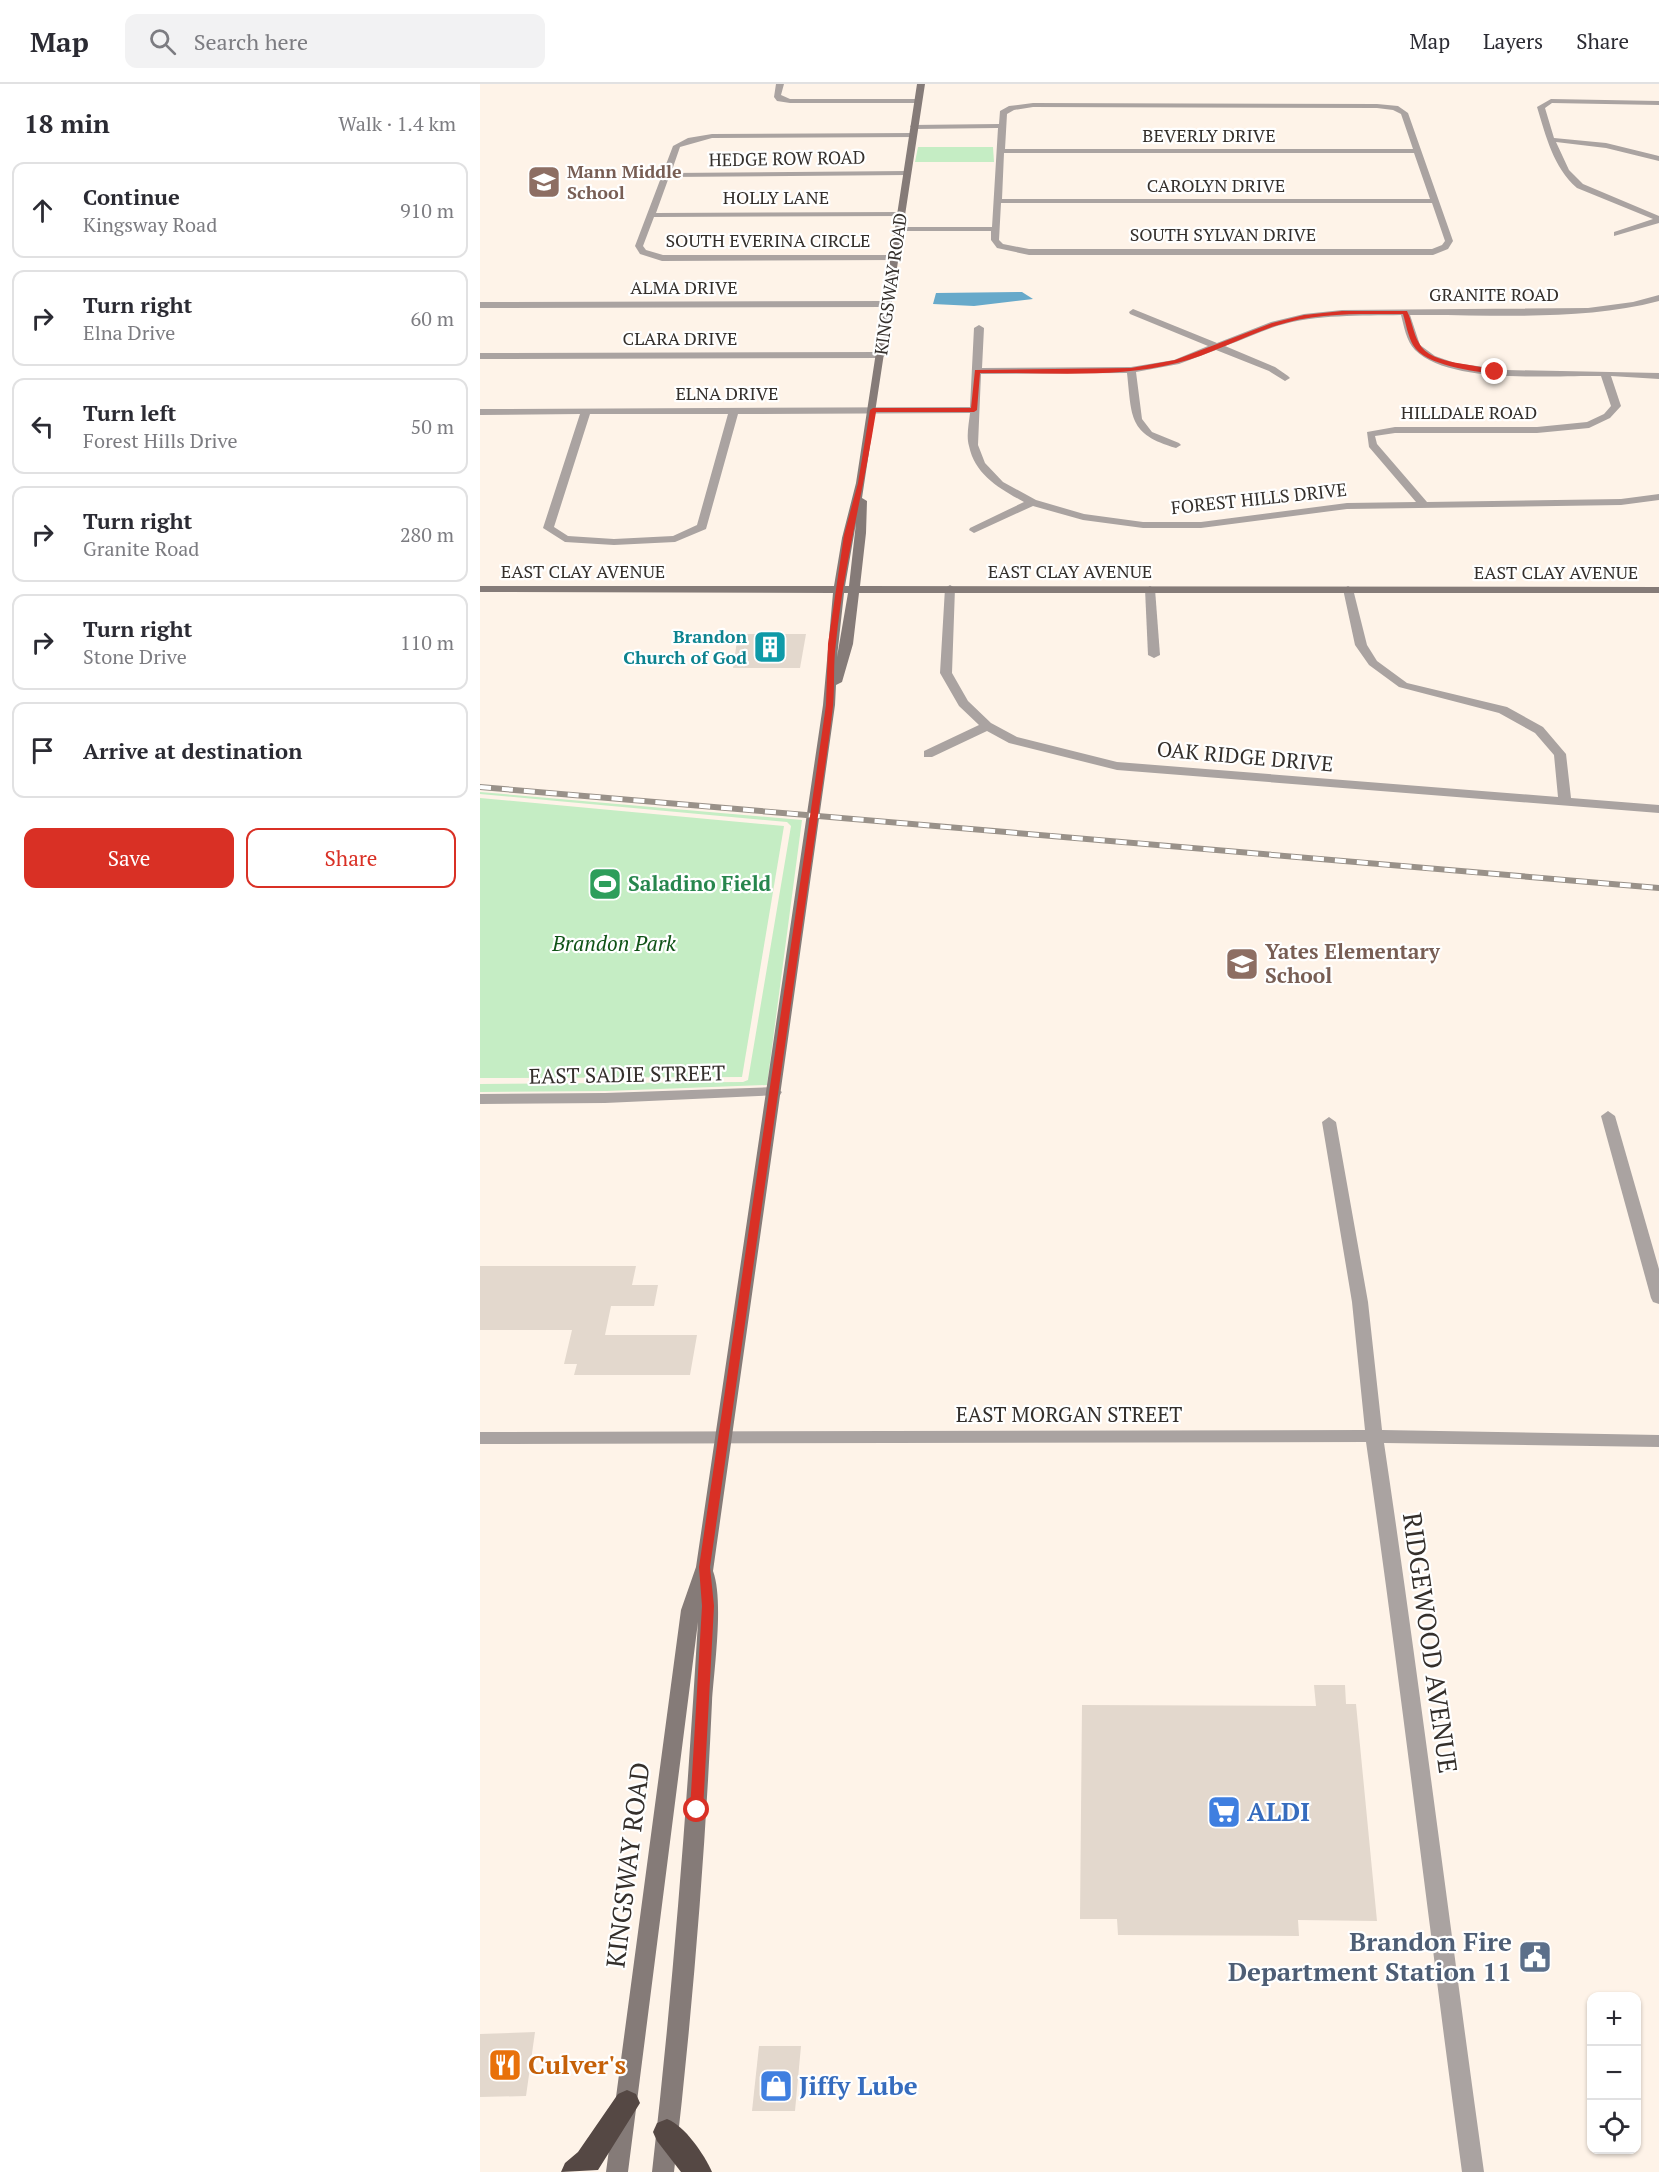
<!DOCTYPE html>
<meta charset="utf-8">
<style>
body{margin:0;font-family:"PT Serif",serif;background:#f2f2f3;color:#2b2b33}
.controls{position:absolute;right:18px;bottom:18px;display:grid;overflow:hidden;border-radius:12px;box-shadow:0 2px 4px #0004}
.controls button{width:54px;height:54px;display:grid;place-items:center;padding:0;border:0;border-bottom:2px solid #e1e1e2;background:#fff;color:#2b2b33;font:30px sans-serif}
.stop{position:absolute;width:18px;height:18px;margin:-14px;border:4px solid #d93025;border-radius:50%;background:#fff}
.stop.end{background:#d93025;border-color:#fff;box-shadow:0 2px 6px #0008}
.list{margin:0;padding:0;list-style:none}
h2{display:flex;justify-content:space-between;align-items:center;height:78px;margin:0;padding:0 24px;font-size:26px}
h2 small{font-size:20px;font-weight:400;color:#7c7c81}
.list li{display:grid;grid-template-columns:39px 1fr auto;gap:18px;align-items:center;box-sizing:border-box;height:96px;margin:0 12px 12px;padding:0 12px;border:2px solid #e1e1e2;border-radius:12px}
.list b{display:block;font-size:22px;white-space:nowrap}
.list p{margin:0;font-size:20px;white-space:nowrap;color:#7c7c81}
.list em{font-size:20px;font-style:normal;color:#7c7c81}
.actions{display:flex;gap:12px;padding:18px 24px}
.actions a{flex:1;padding:14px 0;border:2px solid #d93025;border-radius:12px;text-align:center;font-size:21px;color:#d93025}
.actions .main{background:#d93025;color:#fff}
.icon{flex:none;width:33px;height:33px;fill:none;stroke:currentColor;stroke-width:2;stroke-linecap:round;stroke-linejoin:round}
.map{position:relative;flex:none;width:1179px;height:2088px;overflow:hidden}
header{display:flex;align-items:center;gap:36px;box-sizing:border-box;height:84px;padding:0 30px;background:#fff;border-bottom:2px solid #e1e1e2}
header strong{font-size:28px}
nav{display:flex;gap:33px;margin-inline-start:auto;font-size:21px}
.search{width:420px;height:54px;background:#f2f2f3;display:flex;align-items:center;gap:15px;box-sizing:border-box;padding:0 21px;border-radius:12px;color:#7c7c81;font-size:22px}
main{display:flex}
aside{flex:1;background:#fff}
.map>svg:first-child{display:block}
.green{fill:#c5edc4}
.water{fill:#67a9ca}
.building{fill:#e3d8cd}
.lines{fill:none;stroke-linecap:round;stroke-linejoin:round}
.street{fill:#aaa3a1;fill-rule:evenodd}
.secondary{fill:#857b78;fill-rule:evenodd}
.highway{fill:#554844;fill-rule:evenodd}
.rail-casing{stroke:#999189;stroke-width:6}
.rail{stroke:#fff;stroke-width:4;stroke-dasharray:11;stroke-linecap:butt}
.route{fill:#d93025}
.labels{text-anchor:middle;stroke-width:4.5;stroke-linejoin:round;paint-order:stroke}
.far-street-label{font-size:18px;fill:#342f2b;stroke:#fff}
.far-education-label{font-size:18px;font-weight:bold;fill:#785e54;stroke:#fff;text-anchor:start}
.far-culture-label{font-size:18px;font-weight:bold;fill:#0d838f;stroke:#fff;text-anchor:end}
.street-label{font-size:21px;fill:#342f2b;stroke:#fff}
.leisure-label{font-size:21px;font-weight:bold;fill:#27864d;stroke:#fff;text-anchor:start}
.park-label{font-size:21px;font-style:italic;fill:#105317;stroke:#fff}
.education-label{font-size:21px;font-weight:bold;fill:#785e54;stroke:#fff;text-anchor:start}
.near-street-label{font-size:26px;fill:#342f2b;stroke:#fff}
.near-shop-label{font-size:26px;font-weight:bold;fill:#366cbe;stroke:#fff;text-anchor:start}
.near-service-label{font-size:26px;font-weight:bold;fill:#4e5e75;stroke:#fff;text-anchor:end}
.near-food-label{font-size:26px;font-weight:bold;fill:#c56008;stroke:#fff;text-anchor:start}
</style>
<header>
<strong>Map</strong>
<div class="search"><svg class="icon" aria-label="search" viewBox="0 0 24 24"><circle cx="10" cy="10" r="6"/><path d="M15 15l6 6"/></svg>Search here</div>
<nav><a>Map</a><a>Layers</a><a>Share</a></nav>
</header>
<main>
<aside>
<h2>18 min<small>Walk · 1.4 km</small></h2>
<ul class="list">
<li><svg class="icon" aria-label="ahead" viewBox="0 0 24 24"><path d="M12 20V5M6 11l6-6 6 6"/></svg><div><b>Continue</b><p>Kingsway Road</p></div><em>910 m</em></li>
<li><svg class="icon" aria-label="right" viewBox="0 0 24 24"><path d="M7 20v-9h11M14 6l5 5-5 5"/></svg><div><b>Turn right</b><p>Elna Drive</p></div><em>60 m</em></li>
<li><svg class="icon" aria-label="left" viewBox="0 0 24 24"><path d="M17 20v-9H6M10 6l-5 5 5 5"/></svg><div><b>Turn left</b><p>Forest Hills Drive</p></div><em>50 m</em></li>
<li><svg class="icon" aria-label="right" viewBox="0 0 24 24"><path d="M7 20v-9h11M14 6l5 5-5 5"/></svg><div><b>Turn right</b><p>Granite Road</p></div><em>280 m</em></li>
<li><svg class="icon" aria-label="right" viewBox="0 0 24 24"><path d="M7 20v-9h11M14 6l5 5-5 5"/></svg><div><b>Turn right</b><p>Stone Drive</p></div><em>110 m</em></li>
<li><svg class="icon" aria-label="arrive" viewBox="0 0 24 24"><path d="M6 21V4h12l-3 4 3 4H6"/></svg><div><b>Arrive at destination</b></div></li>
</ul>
<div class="actions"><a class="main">Save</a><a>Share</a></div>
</aside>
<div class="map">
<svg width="1179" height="2088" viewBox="0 0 1179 2088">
<rect width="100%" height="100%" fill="#fef3e8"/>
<g class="green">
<path d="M438 63H513L514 78H435Z"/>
<path d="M0 708 322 736 287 1001 127 1007 0 1008V1000L263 998 268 996 311 742 307 738 0 710Z"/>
<path d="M0 714 304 742 262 993 0 994Z"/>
</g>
<path class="water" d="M542 208 553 215 494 222 453 220 456 209Z"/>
<g class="building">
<path d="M258 550H326L320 584H253Z"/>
<path d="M0 1182H156L152 1201H178L174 1222H131L125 1251H217L210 1291H94L97 1280H84L92 1246H0Z"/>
<path d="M834 1601H865L866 1620H876L897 1837 818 1836 819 1852 638 1851 637 1835H600L602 1621 836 1622Z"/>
<path d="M55 1948 46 2012 0 2013V1950Z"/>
<path d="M279 1962H321L315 2027H272Z"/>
</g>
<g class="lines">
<g class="street">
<path d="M296 0H304L301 11 310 15H438L442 17 438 19H310L297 17 294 13Z"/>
<path d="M1071 15 1179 17V21L1072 19 1065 24 1074 54 1126 59 1179 72V77L1126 64 1076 58 1089 86 1103 100 1179 132V139L1134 152V148L1173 135 1097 104C1073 83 1066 52 1057 23Z"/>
<path d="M553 19 897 20 918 22 928 29 973 157 968 165 953 171H549L517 164 511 156V147H416V143H512L518 44 434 45 430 43 431 41 519 40 520 27 529 22ZM553 23 897 24 913 26 921 30 933 65H525L527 30 534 26ZM524 69H934L950 115H522ZM521 119H952L965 157 962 161 952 165H549L523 160 519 156Z"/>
<path d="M433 49 437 51 436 53 232 54 200 63 191 89 427 87 431 89 427 91 189 93 176 129 421 128 425 130 421 132 174 133 163 162 166 166 183 171H415L419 174 418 176 182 177 160 170 155 162 193 62 208 54 232 50Z"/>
<path d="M1179 211V217C1099 238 1012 230 930 231L940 261 955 272 975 279 1026 286 1179 289V295L1131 292 1141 322 1130 334 1109 344 1057 349H915L895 352 897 360 947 418 1141 415 1179 410V416L1141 421 867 425 721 444H663L603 436 553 422 494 449 489 446 490 444 544 418C520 405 495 391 489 362 486 352 489 339 490 329L258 330 226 445 195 458 134 461 85 458 63 444 100 330 0 331V325L490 323 494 244 499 241 504 244 502 284 651 283 694 276 728 262 650 230 649 228 653 225 737 259 791 238 824 230 862 226 1108 224 1153 218ZM921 231C924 242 926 257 935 266 971 301 1073 291 1121 292L1131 322 1124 330 1107 338 1057 343H915L887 348 889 363 936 418 867 419 721 438H663L604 430 556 416 523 398 505 379 498 361 501 290 647 289C652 333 648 350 696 364L701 361 699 359 672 348 662 335 656 288 699 280 736 266 789 287 805 297 810 294 808 292 795 283 745 262C762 256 779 248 797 242 837 230 880 232 921 231ZM110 330H248L217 441 193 452 134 455 88 452 74 443Z"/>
<path d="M0 218 408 217 412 220 408 223 0 224Z"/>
<path d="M0 269 401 268 406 271 401 274 0 275Z"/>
<path d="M470 501 475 504 472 589 488 617 511 639 537 653 637 678 1078 713 1074 671 1055 649 1019 629 919 603 889 581 875 561 863 505 868 502 873 505 887 561 897 577 927 599 1027 623 1063 643 1086 670 1091 714 1179 721V729L637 686 529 659 507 647 452 673H444V667L499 641 479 622 460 589 465 504Z"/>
<path d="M670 502 675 505 680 571 674 574 668 571 665 505Z"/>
<path d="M295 1003 302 1008 300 1011 125 1019 0 1020V1010L125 1009Z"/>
<path d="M1128 1027 1135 1032 1179 1185V1220L1173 1218 1171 1214 1121 1032Z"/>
<path d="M849 1033 856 1038 888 1218 902 1346 1179 1351V1363L904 1359C940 1601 970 1845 1004 2088H982C949 1845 921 1601 886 1358L0 1360V1348L885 1346 872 1218 842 1038Z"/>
</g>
<path class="secondary" d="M437 0H445L382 414 387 417 386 449 380 502 1179 503V509H379L373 560 362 598 356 601 355 621 233 1487C244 1517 234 1585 232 1618 225 1775 212 1932 194 2088H172C193 1905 207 1722 218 1538L148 2088H126L201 1526 216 1483 343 621 353 509 0 508V502H354L362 454 376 399ZM376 439 369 502H365ZM364 509H368L357 573Z"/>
<g class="highway">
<path d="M147 2006 156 2010 160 2019 118 2086 81 2088 85 2079 98 2068 138 2010Z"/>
<path d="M187 2035C205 2042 224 2070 232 2088H201L177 2057 173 2048 177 2039Z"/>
</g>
<defs>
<path id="rail" d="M0 703 1179 804"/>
</defs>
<use href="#rail" class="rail-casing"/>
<use href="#rail" class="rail"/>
</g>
<path class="route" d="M862 227H927C932 237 933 249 939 259 951 283 999 278 1018 288L1015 290C994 287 945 282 933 261 928 252 926 240 923 230 880 230 836 228 795 242 762 253 730 271 697 279 635 295 563 288 500 289L497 326 494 328H396C384 405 364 480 356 558 353 579 355 601 353 622 349 659 343 695 338 732L230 1483 234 1522 223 1726 222 1730H212L210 1726 222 1522 219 1483 330 732 346 621 348 560 358 492 364 451 378 399 390 326 393 324H491L495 286 651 284 695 276 792 239 824 231Z"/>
<defs>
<symbol id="school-square" viewBox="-11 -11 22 22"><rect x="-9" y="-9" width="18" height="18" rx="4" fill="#8d6e63" stroke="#fff"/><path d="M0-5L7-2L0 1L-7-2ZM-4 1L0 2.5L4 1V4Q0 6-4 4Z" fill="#fff"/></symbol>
<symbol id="building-square" viewBox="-11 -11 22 22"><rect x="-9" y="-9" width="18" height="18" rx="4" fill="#0f9aa8" stroke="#fff"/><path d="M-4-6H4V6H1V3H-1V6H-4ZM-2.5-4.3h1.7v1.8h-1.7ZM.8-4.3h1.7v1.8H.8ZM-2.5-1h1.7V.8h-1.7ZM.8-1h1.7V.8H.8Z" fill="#fff"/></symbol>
<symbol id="stadium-square" viewBox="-11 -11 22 22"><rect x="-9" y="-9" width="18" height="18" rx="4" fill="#2e9e5b" stroke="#fff"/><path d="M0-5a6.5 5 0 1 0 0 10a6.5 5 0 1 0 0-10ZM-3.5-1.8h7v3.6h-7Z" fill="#fff"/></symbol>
<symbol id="supermarket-square" viewBox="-11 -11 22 22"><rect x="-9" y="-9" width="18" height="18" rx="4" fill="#3f7fe0" stroke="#fff"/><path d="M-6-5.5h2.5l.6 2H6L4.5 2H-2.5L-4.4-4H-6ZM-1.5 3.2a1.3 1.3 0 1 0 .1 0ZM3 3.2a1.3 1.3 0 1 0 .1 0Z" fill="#fff"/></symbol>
<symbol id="civic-square" viewBox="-11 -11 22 22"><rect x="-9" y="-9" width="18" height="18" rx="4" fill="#5c6f8a" stroke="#fff"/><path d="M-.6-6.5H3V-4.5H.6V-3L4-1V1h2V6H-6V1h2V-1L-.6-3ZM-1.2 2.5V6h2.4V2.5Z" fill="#fff"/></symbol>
<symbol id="restaurant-square" viewBox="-11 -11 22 22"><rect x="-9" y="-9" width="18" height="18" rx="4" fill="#e8710a" stroke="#fff"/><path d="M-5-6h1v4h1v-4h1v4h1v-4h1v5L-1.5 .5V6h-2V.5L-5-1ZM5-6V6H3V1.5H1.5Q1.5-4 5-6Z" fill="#fff"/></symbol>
<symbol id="shop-square" viewBox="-11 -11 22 22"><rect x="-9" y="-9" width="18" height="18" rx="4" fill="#3f7fe0" stroke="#fff"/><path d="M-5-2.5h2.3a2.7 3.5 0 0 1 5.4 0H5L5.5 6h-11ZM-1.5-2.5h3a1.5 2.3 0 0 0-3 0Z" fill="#fff"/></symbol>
</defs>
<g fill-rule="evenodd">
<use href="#school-square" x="45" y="79" width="38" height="38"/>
<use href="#building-square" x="271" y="544" width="38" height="38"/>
<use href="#stadium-square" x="106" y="781" width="38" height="38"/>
<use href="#school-square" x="743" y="861" width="38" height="38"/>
<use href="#supermarket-square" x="725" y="1709" width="38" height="38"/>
<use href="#civic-square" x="1036" y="1854" width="38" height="38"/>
<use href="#restaurant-square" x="6" y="1962" width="38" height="38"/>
<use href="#shop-square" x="277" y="1983" width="38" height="38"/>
</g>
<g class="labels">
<g class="far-street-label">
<text x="729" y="58">BEVERLY DRIVE</text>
<text transform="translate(307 75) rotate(-1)" y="6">HEDGE ROW ROAD</text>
<text x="736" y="108">CAROLYN DRIVE</text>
<text x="296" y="120">HOLLY LANE</text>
<text x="743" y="157">SOUTH SYLVAN DRIVE</text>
<text x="288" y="163">SOUTH EVERINA CIRCLE</text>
<text transform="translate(411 200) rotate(-82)" y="6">KINGSWAY ROAD</text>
<text x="204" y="210">ALMA DRIVE</text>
<text x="1014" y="217">GRANITE ROAD</text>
<text x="200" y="261">CLARA DRIVE</text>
<text x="247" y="316">ELNA DRIVE</text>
<text x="989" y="335">HILLDALE ROAD</text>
<text transform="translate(779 415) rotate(-6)" y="6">FOREST HILLS DRIVE</text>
<text x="103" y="494">EAST CLAY AVENUE</text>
<text x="590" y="494">EAST CLAY AVENUE</text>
<text x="1076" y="495">EAST CLAY AVENUE</text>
</g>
<g class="far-education-label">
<text x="87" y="94">Mann Middle<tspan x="87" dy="21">School</tspan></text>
</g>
<g class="far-culture-label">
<text x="267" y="559">Brandon<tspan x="267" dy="21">Church of God</tspan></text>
</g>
<g class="street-label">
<text transform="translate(765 673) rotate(5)" y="7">OAK RIDGE DRIVE</text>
<text transform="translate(147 991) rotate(-1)" y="7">EAST SADIE STREET</text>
<text x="589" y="1338">EAST MORGAN STREET</text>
</g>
<g class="leisure-label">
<text x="148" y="807">Saladino Field</text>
</g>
<g class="park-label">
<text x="134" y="867">Brandon Park</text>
</g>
<g class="education-label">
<text x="785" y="875">Yates Elementary<tspan x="785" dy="24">School</tspan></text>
</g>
<g class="near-street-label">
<text transform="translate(950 1559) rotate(82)" y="9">RIDGEWOOD AVENUE</text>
<text transform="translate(148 1781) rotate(-83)" y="9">KINGSWAY ROAD</text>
</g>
<g class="near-shop-label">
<text x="767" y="1737">ALDI</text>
<text x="319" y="2011">Jiffy Lube</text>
</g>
<g class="near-service-label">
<text x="1032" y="1867">Brandon Fire<tspan x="1032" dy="30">Department Station 11</tspan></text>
</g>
<g class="near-food-label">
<text x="48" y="1990">Culver's</text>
</g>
</g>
</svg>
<div class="controls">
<button>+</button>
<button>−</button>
<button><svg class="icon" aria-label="locate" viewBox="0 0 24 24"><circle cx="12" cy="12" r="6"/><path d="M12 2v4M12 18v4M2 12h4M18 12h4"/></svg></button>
</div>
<div class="stop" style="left:217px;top:1726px"></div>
<div class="stop end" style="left:1015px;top:288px"></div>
</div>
</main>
